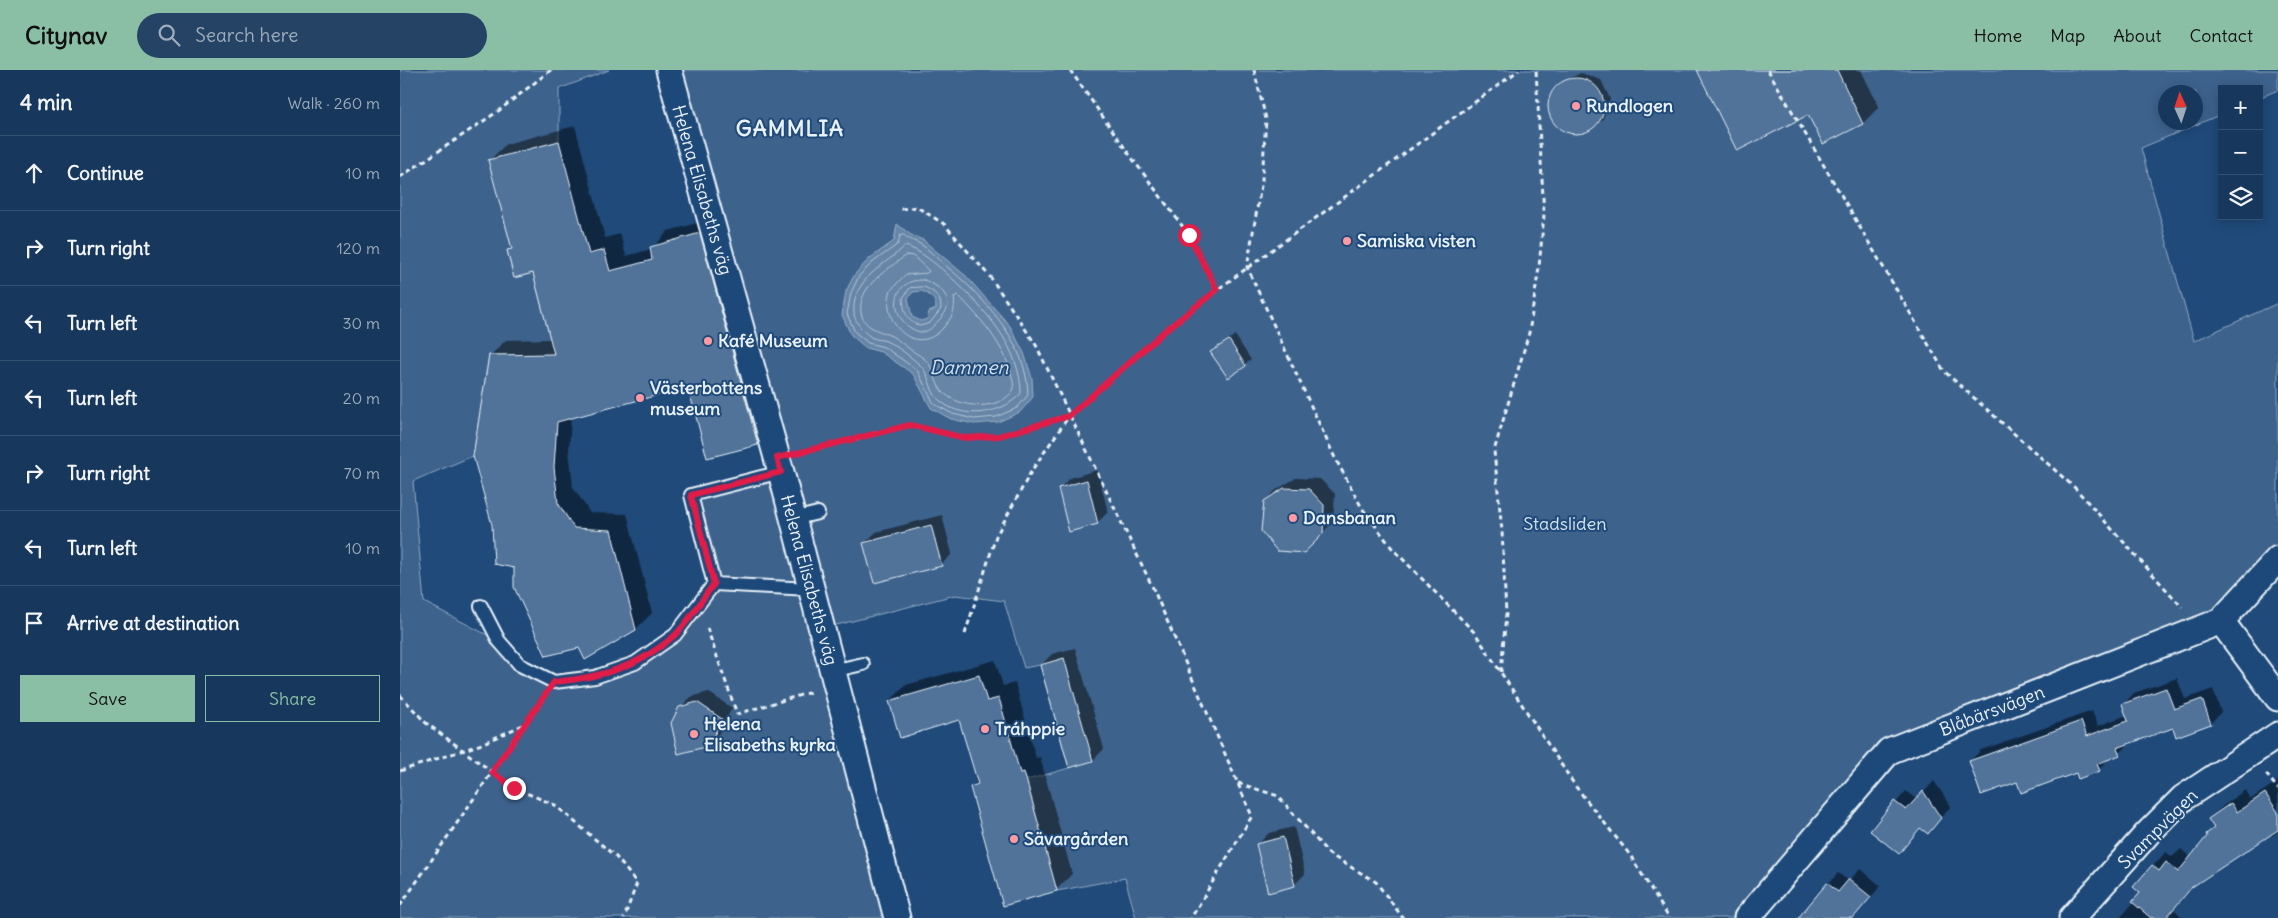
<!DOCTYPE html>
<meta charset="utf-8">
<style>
body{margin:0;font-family:Delius,sans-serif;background:#244365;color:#f1f3f6}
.controls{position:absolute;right:15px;top:15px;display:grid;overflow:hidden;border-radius:0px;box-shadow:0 2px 12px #0003}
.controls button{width:45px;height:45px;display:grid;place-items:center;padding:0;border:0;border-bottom:1px solid #365272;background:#17385c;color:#f1f3f6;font:25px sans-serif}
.compass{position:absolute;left:1758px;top:15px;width:45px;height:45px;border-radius:50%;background:#17385c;box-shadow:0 2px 12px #0003;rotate:357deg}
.stop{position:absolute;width:15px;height:15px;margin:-11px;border:4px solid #e11d48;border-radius:50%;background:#fff}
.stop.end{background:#e11d48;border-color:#fff;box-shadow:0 1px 5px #0008}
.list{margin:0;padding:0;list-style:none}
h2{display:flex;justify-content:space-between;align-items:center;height:65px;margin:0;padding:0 20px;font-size:21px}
h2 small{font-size:16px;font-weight:400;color:#9eacbb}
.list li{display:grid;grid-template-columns:32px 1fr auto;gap:15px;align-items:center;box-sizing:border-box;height:75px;padding:0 20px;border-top:1px solid #365272}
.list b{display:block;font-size:19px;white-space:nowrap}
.list em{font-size:16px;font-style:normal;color:#9eacbb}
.actions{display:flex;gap:10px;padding:15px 20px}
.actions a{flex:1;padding:11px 0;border:1px solid #8abfa5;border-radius:0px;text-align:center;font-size:18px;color:#8abfa5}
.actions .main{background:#8abfa5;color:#111}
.icon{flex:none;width:28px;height:28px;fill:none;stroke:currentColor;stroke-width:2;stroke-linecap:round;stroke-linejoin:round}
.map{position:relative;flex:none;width:1878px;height:848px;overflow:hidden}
header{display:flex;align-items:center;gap:30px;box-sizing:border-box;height:70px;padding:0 25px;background:#8abfa5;color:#111}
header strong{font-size:24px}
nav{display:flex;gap:28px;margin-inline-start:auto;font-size:18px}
.search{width:350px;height:45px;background:#244365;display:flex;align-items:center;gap:12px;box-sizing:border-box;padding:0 18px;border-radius:28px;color:#9eacbb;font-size:19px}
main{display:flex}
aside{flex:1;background:#17385c}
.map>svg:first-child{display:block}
.green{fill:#3c628c;stroke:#92aac2;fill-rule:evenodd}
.water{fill:#6685a7;stroke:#9ab0c7;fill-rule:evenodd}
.shadow{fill:#0007}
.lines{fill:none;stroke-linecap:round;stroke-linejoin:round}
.shore{stroke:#b4c6d8;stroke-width:1}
.building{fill:#517399;stroke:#e8f1f8}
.service-casing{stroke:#e8f1f8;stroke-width:16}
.minor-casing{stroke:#e8f1f8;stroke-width:29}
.path{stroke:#e8f1f8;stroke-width:3;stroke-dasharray:5 4;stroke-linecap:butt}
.service{stroke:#1f4a7a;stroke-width:12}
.minor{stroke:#1f4a7a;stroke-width:25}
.route{stroke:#e11d48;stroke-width:6}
.poi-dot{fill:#ff9aa2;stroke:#1f4a7a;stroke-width:2}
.labels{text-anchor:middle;stroke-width:4;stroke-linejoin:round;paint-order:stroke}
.poi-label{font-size:18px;font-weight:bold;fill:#e8f1f8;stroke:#1f4a7a;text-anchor:start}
.street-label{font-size:18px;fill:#e8f1f8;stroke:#1f4a7a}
.park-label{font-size:18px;fill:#d7e3ed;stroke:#1f4a7a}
.water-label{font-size:19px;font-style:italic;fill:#d4e1ec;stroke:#1f4a7a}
.district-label{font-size:22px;font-weight:bold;letter-spacing:1px;fill:#e8f1f8;stroke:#1f4a7a}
</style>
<header>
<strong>Citynav</strong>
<div class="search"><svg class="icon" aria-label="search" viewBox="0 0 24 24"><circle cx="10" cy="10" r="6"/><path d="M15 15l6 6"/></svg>Search here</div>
<nav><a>Home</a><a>Map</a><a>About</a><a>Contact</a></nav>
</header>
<main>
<aside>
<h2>4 min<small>Walk · 260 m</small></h2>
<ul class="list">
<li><svg class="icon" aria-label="ahead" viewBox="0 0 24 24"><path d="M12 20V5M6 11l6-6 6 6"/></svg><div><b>Continue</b></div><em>10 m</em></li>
<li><svg class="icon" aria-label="right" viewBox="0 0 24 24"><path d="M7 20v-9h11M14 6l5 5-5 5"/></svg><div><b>Turn right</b></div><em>120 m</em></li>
<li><svg class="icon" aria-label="left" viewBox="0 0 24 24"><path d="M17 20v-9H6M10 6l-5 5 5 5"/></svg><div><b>Turn left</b></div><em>30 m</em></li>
<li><svg class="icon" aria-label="left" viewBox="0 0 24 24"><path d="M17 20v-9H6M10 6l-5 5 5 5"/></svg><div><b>Turn left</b></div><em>20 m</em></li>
<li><svg class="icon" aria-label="right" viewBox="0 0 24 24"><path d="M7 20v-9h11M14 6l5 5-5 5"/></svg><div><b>Turn right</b></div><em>70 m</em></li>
<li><svg class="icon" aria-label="left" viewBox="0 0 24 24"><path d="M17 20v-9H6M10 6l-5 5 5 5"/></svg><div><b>Turn left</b></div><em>10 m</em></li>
<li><svg class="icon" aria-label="arrive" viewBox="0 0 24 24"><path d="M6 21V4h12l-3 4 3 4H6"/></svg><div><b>Arrive at destination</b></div></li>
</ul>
<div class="actions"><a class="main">Save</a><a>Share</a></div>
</aside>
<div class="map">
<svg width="1878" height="848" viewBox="0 0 1878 848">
<rect width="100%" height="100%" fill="#1f4a7a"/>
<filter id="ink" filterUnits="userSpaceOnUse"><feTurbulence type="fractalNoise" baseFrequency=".02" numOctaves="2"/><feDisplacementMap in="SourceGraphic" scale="10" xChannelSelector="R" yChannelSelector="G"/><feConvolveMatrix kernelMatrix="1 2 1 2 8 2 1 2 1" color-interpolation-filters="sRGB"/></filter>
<g filter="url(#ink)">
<path class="green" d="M0 0H209L159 19V71L89 90 112 179 107 181 114 208 133 203 154 284 89 285 73 386 13 411 24 532 99 571 120 595 154 612 195 607 275 565 314 514 291 425 381 402 269 0H1878V20L1859 28V19H1822V44L1741 78 1794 271 1878 233V489L1821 551 1489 681 1347 848H736L725 808 657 821 627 710 669 698 640 595 624 598 604 531 555 525 421 559 497 848H0ZM1766 22H1796V52H1766Z"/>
<path class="water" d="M497 154 511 165 523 170 566 206 610 256 624 283 632 308 633 327 620 342 598 352 574 354 551 349 531 338 513 304 481 282 466 278 451 265 442 245 446 221 455 204 469 189 494 171ZM522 221C531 225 536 229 536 239L529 242 527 249 521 251 512 247 508 228 513 222Z"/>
<g class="shadow">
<path d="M1298 0H1461L1479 37 1463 53 1423 72 1409 43Z"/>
<path d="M1181 3 1201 10 1210 29 1203 49 1197 55 1177 64 1157 57 1148 38 1155 17 1161 12Z"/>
<path d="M175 56 205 168 220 164 226 186 252 179 268 161 316 148 374 357 358 373 308 387 289 315 171 347 169 380 173 417 190 443 227 444 252 543 236 559 180 576 115 497 90 286 106 270 152 269 134 201 108 181 113 176 90 90 106 74Z"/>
<path d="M835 265 851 290 828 306 812 282Z"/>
<path d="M697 400 708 442 697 453 659 419 670 408Z"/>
<path d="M896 408 920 409 935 424 933 452 904 481 865 431 876 420Z"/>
<path d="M542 445 552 484 541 495 465 473 476 462Z"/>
<path d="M675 578 704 679 693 690 641 595 652 584Z"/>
<path d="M595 590 603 616 615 613 636 688 640 687 672 804 656 820 572 717 578 711 560 649 490 631 506 615Z"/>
<path d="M1777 608 1785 629 1813 619 1821 642 1811 653 1774 656 1730 673 1719 684 1709 688 1699 700 1618 711 1570 691 1581 680 1692 641 1698 656 1727 645 1724 634 1734 623Z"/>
<path d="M308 622 332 638 319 663 308 674 280 638 291 627Z"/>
<path d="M1534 711 1551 736 1528 763 1521 757 1499 783 1472 761 1506 721 1517 730Z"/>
<path d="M1878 711V762L1872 766 1870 764 1797 812 1774 839 1783 848H1720L1742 823 1753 796 1766 782 1772 787 1781 779 1791 788 1814 757 1809 749 1823 736 1845 720 1851 729Z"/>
<path d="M894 757 905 804 894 815 858 774 869 763Z"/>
<path d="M1460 799 1481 816 1452 848H1408L1428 814 1438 803 1449 811Z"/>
</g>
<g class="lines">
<g class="shore">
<path d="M504 165C509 170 515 171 520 174 529 179 536 188 544 194 583 227 627 271 628 325L617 338 596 347 574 349 553 344 534 334 517 300 484 277 468 273 455 262 447 244 451 223 459 206 472 193 498 174 500 166Z"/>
<path d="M505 176C530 181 586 240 600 262 612 280 621 302 621 323 603 345 560 351 538 329 529 320 530 304 520 295 511 287 497 276 486 271 481 269 475 270 471 267 464 263 454 251 454 243 451 209 486 195 505 176Z"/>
<path d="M506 185 513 186 529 201 527 203 505 205 491 220C479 252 516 289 543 258 552 247 556 242 554 227L558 225C583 251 611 282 614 319 601 341 563 339 545 324 536 317 535 303 529 294 525 288 517 284 511 280 504 275 497 268 489 265 478 260 464 258 461 243 457 215 490 199 506 185Z"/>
<path d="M524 210C545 218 557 233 539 250 532 257 530 262 520 262 489 254 487 208 524 210Z"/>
<path d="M524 217C535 222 541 226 541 239L530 253 520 256C506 251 504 242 503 228L510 218Z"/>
</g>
</g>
<g class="building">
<path d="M1297 0H1437L1463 54 1423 74 1408 45 1337 81Z"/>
<circle cx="1176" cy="36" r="28"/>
<path d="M159 71 189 184 204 180 210 201 252 190 250 177 300 163 358 375 307 388 288 317 157 352 154 397 158 433 174 458 211 460 236 560 185 590 179 578 146 586 114 517V498L94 494 92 455 73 386 89 285 154 284 133 203 114 208 107 180 112 179 88 90Z"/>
<path d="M829 270 846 296 828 308 810 282Z"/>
<path d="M687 410 698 454 669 462 658 418Z"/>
<path d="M884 418 909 419 924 435 923 464 904 483 877 481 861 461 864 431Z"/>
<path d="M531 455 542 496 474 513 463 473Z"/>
<path d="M664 588 693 691 669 698 640 595Z"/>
<path d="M579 605 587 631 599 628 620 703 624 702 657 821 603 836 570 717 578 714 559 650 500 668 489 631Z"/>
<path d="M1766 618 1774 639 1802 629 1811 654 1776 667 1773 658 1717 678 1720 685 1697 694 1700 701 1678 709 1676 703 1621 723 1617 712 1581 725 1569 691 1681 651 1687 666 1728 651 1722 634Z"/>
<path d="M297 632 322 649 309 676 278 684 271 653 279 637Z"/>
<path d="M1523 721 1541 748 1528 764 1520 758 1499 784 1470 761 1494 731 1506 740Z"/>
<path d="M1865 723 1878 742V760L1792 817 1766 848H1751L1732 832 1740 823 1733 817 1752 795 1759 801 1766 792 1778 802 1807 766 1806 764 1814 758 1808 749 1831 733 1837 742Z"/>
<path d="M883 767 895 816 868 823 856 774Z"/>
<path d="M1449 809 1471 827 1453 848H1398L1427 813 1438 822Z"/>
</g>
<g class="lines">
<defs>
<g id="service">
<path d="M381 402 291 425 314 514 411 519"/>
<path d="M393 449 418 443"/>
<path d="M81 536 99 571 120 595 154 612 195 607 235 593 275 565 314 514"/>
<path d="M432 601 463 594"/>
</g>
<g id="minor">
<path d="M269 0 381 402 497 848"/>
<path d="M1821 551 1878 628"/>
<path d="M1347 848 1489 681 1821 551 1878 489"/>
<path d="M1672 848 1747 764 1783 728 1878 665"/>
</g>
</defs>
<use href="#service" class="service-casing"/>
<use href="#minor" class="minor-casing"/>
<g class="path">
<path d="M670 0 729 84 789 165 817 220"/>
<path d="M854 0 866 49 862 110 847 197 935 388 962 438 992 478 1075 563 1176 717 1230 785 1269 848"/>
<path d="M1368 0 1544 301 1675 418 1782 537"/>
<path d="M0 107 97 42 151 0"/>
<path d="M501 139 517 137 544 154 591 208 636 275 752 516 852 746 791 848"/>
<path d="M402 382 510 355 565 368 599 366 668 346"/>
<path d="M307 558 337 644 411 622"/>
<path d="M565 564 596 466 632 400 669 346 767 259 817 220 1119 0"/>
<path d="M1101 602 1106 544 1102 461 1094 381 1129 263 1139 197 1144 145 1136 0"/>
<path d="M0 625 26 653 114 718 155 735 216 787 237 813 224 848"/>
<path d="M0 701 79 675 125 654 143 629"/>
<path d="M1866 704 1878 719"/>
<path d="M838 713 878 726 929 784 976 812 1003 848"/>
<path d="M0 836 125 654"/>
</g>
<use href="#service" class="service"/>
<use href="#minor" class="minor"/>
</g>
</g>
<g class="lines" filter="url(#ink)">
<path class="route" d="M114 718 92 702 154 612C201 607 237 598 274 566 289 552 301 530 314 514L291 425 381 402 377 388 510 355 565 368 599 366 669 346 767 259 817 220 789 165"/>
</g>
<g class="poi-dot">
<circle cx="1176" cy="36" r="5"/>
<circle cx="947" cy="171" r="5"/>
<circle cx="308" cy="271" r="5"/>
<circle cx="240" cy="328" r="5"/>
<circle cx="893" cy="448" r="5"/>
<circle cx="585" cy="659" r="5"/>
<circle cx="294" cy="664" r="5"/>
<circle cx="614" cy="769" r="5"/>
</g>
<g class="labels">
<g class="poi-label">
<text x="1186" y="42">Rundlogen</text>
<text x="957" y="177">Samiska visten</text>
<text x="318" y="277">Kafé Museum</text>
<text x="250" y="324">Västerbottens<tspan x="250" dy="21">museum</tspan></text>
<text x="903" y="454">Dansbanan</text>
<text x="304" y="660">Helena<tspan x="304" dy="21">Elisabeths kyrka</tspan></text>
<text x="595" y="665">Tráhppie</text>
<text x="624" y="775">Sävargården</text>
</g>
<g class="street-label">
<text transform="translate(302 120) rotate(74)" y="6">Helena Elisabeths väg</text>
<text transform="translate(409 510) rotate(75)" y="6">Helena Elisabeths väg</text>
<text transform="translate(1592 641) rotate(-21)" y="6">Blåbärsvägen</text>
<text transform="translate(1758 759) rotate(-45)" y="6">Svampvägen</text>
</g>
<g class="park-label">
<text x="1165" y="460">Stadsliden</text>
</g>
<g class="water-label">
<text x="569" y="304">Dammen</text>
</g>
<g class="district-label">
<text x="390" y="66">GAMMLIA</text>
</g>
</g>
</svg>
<div class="controls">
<button>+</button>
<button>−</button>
<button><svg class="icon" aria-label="layers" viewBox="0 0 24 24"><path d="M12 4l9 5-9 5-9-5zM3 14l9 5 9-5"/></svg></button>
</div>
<svg class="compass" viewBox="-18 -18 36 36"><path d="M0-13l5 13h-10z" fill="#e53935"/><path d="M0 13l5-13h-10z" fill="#9eacbb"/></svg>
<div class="stop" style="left:789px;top:165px"></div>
<div class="stop end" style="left:114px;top:718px"></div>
</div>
</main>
